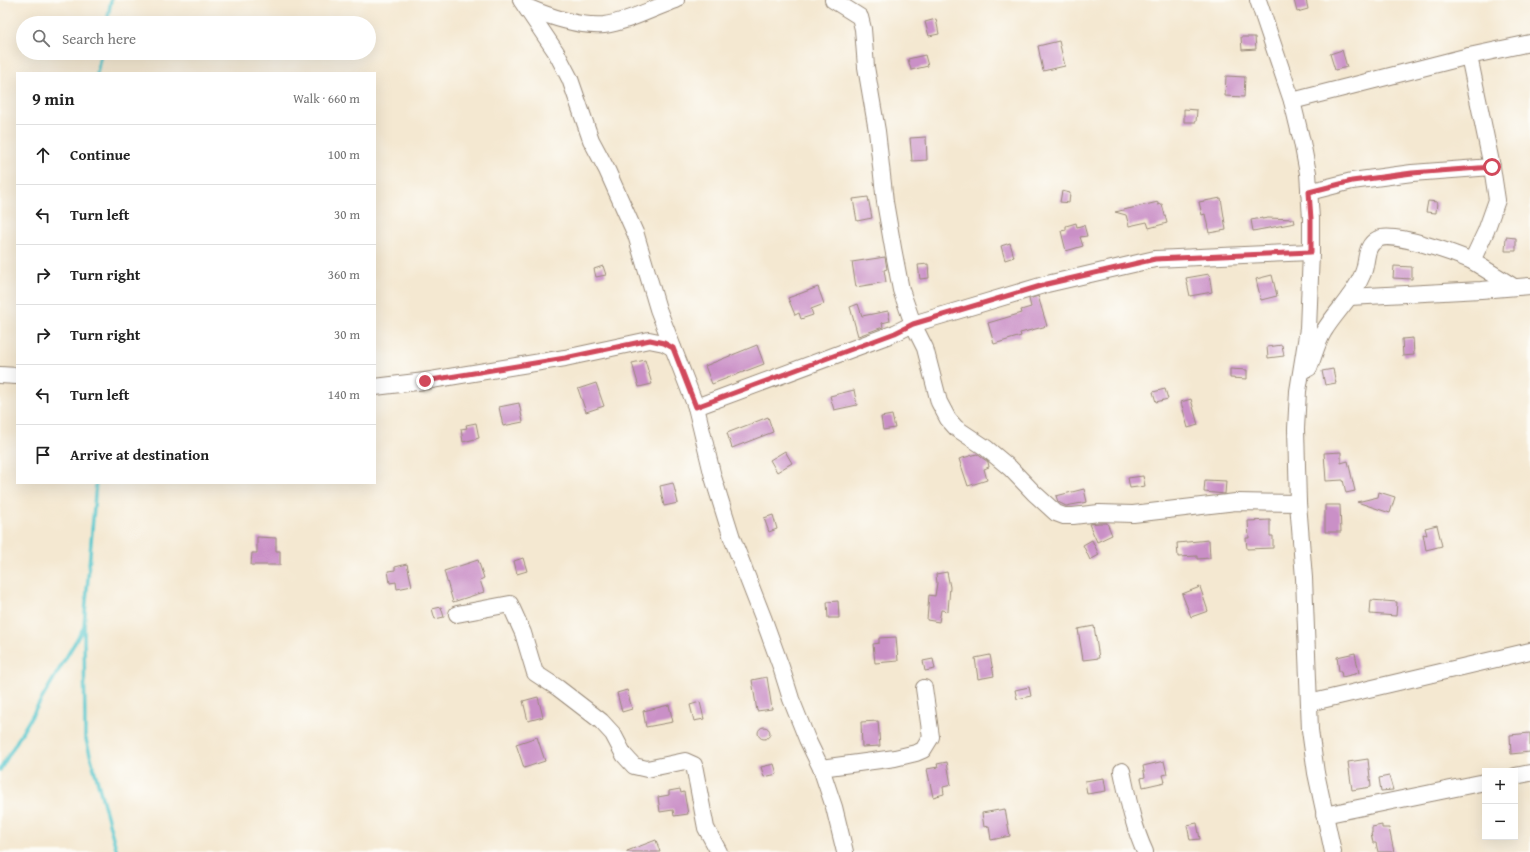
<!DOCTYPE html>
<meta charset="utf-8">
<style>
body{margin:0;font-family:"Gentium Book Plus",serif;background:#f2f2f2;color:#222}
.controls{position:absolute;right:12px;bottom:12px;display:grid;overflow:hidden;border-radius:0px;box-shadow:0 4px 16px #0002}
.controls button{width:36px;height:36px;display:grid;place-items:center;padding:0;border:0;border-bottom:1px solid #e0e0e0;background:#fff;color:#222;font:20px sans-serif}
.stop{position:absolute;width:12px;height:12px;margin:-9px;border:3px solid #d1495b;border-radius:50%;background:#fff}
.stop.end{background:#d1495b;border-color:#fff;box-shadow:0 1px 4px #0008}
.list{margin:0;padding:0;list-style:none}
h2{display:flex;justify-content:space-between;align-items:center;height:52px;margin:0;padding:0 16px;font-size:17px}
h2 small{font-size:13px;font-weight:400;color:#767676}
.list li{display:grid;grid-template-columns:26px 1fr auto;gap:12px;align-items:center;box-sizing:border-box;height:60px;padding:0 16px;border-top:1px solid #e0e0e0}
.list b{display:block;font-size:15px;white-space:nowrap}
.list em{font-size:13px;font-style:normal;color:#767676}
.icon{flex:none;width:22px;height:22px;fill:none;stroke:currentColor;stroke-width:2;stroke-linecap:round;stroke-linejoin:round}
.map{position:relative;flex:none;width:1530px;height:852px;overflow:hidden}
.search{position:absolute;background:#fff;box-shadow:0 4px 16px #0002;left:16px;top:16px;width:360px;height:44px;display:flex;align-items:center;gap:10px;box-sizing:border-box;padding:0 14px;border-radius:22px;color:#767676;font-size:15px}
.panel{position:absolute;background:#fff;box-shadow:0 4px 16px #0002;left:16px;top:72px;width:360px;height:412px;border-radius:0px}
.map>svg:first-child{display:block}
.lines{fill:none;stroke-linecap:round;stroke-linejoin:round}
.stream{stroke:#5ac8ce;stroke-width:3.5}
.building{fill:#ca90c7}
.minor-casing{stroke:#988978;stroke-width:18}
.minor{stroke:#fff;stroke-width:16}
.route{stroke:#d1495b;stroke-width:5}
</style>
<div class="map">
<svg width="1530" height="852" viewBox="0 0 1530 852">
<rect width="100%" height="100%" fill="#fdfcf7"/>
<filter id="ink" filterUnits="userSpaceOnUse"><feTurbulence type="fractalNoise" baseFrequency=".025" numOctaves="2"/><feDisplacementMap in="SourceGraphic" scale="8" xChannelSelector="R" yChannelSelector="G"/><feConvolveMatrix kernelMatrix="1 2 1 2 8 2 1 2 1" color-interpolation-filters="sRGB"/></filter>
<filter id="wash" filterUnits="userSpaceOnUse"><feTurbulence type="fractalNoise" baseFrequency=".012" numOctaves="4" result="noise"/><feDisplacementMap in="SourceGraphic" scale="16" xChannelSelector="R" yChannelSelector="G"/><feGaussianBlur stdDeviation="0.9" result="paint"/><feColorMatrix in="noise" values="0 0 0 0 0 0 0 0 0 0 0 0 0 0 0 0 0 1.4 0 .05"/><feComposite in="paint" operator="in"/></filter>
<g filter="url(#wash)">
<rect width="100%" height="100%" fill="#f4e8d1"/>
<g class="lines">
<g class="stream">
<path d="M107 23 111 0"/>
<path d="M97 73 101 53"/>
<path d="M96 483 84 626 85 736 117 852"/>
<path d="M0 770 84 627"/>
</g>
</g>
<g id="blocks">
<g class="building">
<path d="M1294 0H1306L1308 9 1297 12Z"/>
<path d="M936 19 939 34 929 36 925 22Z"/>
<path d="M1241 37H1255L1256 49 1242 50Z"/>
<path d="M1059 41 1065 66 1043 71 1038 46Z"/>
<path d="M1342 50 1347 67 1335 70 1330 54Z"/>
<path d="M925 55 928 66 911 70 908 59Z"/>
<path d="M1226 76 1245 77 1244 97 1225 96Z"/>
<path d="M1184 109 1197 110 1196 122H1184Z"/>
<path d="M926 137 927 160 912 161 910 138Z"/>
<path d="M1062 191 1070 193 1069 203 1060 202Z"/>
<path d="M868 197 872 218 857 221 853 199Z"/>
<path d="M1221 198 1226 230 1209 233 1205 214 1202 215 1199 202Z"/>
<path d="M1428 201 1437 202 1436 213 1426 212Z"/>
<path d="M1158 202V205L1162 204 1167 223 1149 228 1147 222 1129 226 1126 215 1115 212Z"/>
<path d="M1262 218V219L1268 218 1294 219 1295 223 1253 231 1251 220Z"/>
<path d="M1076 223 1077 227 1084 225 1087 236 1080 237 1083 246 1066 251 1061 231 1066 230V226Z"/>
<path d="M1506 237 1516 238V251H1505Z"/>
<path d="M1010 243 1014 257 1005 260 1001 246Z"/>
<path d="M885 257 887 269 884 270 886 282 856 287 852 262Z"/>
<path d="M928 264 929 278 920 279 918 265Z"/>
<path d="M603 266 606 275 596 277 594 269Z"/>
<path d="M1394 266 1412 267V279L1393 278Z"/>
<path d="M1209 274 1212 292 1190 296 1186 278Z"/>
<path d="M1272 275 1277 296 1261 300 1256 279Z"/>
<path d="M818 287 824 304 811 309 813 315 801 319 799 313 795 315 788 298Z"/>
<path d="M1038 296 1047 326 1020 333 1021 336 994 344 988 323 1022 313 1021 310 1031 307 1029 299Z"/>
<path d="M858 304 862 316 888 311 890 321 882 323 883 327 858 336 850 307Z"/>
<path d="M1413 338 1414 355 1403 356 1402 339Z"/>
<path d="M757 345 764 364 712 384 705 366Z"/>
<path d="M1282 345 1284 356 1268 358 1267 347Z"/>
<path d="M645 360 652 384 639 387 632 363Z"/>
<path d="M1230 369 1247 370V379L1230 378Z"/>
<path d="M1333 369 1336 383 1325 385 1322 371Z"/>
<path d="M596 383 604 406 586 412 578 389Z"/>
<path d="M1165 389 1168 399 1156 402 1153 392Z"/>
<path d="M854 390 857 405 834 410 830 396Z"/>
<path d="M1191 399 1198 425 1188 428 1181 402Z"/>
<path d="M519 403 523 422 503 426 499 407Z"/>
<path d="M892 415 895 428 883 430 881 417Z"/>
<path d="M768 417 773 432 732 448 727 433Z"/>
<path d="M476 423 479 438 463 442 461 429 467 428 466 425Z"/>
<path d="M785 451 792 463 777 472 770 460Z"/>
<path d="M1341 452V463L1348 461 1355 491 1346 493 1343 480 1326 481 1324 453Z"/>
<path d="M977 454 988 462 989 467 984 469 987 480 968 486 959 459Z"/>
<path d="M1143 476 1145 486 1130 488 1128 478Z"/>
<path d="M1205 480 1226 481 1225 494 1204 492Z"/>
<path d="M673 483 678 503 664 506 660 486Z"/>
<path d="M1084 489 1087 502 1066 506 1058 502 1056 496Z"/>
<path d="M1379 492 1395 497 1390 513 1357 502 1378 497Z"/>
<path d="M1325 505H1340L1341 532H1325Z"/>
<path d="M773 515 777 529 769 532 764 518Z"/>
<path d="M1270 520V536H1273V548L1247 549 1246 538H1249L1248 521Z"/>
<path d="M1099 523H1107L1112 535 1097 542 1089 524Z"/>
<path d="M1437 525 1442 546 1426 550 1423 534 1427 535 1425 528Z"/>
<path d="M257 537 276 538V551H280V565H251L252 553H257Z"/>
<path d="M1092 540 1099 555 1090 560 1083 545Z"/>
<path d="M1209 540 1210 558 1197 559V556L1178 557 1177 543Z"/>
<path d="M523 558 527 571 517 574 514 561Z"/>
<path d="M478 560 484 578 480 580 484 592 453 602 444 571Z"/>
<path d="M407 564 412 586 397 589 396 582 390 583 388 571 395 570V567Z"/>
<path d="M947 572 950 587 948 611 941 610 939 622 927 620 929 595 935 596 937 583 936 574Z"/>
<path d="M1200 587 1208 611 1191 617 1182 594Z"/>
<path d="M1371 600 1397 602 1396 616 1370 614Z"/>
<path d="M838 601 839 618H828L827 602Z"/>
<path d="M441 607 444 617 435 619 432 609Z"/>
<path d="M1094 626 1099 658 1083 660 1078 629Z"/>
<path d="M896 637 898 661 875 663 873 644 879 643V638Z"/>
<path d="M1355 653 1359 673 1342 677 1341 671H1339L1337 657Z"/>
<path d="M990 655 994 676 978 679 975 658Z"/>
<path d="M933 659 935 669 925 671 923 661Z"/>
<path d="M767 677 772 709 757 711 752 680Z"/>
<path d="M1029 687 1031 696 1017 699 1015 690Z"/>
<path d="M627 690 632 709 622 712 617 693Z"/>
<path d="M538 697 543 717 528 721 523 701Z"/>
<path d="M700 702 704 719 694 721 690 705Z"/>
<path d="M669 705 673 722 646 727 643 711Z"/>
<path d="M878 721 880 746 862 747 861 722Z"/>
<circle cx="764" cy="733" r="6"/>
<path d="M1530 733V752L1511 754 1510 735Z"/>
<path d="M537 737 545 761 524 768 516 744Z"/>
<path d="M1368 759 1371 787 1352 790 1348 762Z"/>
<path d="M1164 761 1167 774 1163 775 1165 782 1143 787 1141 778 1145 777 1143 766Z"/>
<path d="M947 762 951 785 943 787 944 794 933 797 927 769 938 767 937 764Z"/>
<path d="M774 764 777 774 764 777 761 767Z"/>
<path d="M1389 776 1393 790 1381 791 1379 778Z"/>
<path d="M1104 778 1106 791 1087 794 1085 781Z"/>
<path d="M680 789 681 793 684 792 688 814 674 816 673 810 660 812 658 797 669 795V791Z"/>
<path d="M1005 809 1010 836 991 840 989 826 984 827 982 813Z"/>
<path d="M1197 823 1200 839 1190 840 1187 825Z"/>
<path d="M1382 825V828H1389L1394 852H1378L1376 843H1373L1371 833H1372V827Z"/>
<path d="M656 840 660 852H627V851Z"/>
</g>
</g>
</g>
<g filter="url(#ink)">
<use href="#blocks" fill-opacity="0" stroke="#988978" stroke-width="1"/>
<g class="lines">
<defs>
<g id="minor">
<path d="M521 0 556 52 570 79 591 140 607 170 636 235 658 309 696 407 713 477 732 538 764 620 781 667 791 699 807 739 821 768 834 807 845 852"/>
<path d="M833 0 860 17 863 29 866 67 877 131 885 202 893 248 901 290 913 324 1047 284 1155 259 1311 252"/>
<path d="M1258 0 1292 101 1302 142 1308 173 1311 219V252L1308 329 1298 391 1296 429 1298 503 1304 578 1310 730 1316 773 1333 852"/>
<path d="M527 7C548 16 580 27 604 25 627 22 654 8 676 0"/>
<path d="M1292 101 1469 56"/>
<path d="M1309 192 1352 181 1412 173 1492 167"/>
<path d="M1472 261 1514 287"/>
<path d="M1349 297 1481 290 1530 286"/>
<path d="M1309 368C1314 356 1317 342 1324 331 1336 311 1354 296 1363 273 1368 261 1364 246 1378 239 1393 231 1456 254 1472 261L1486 231 1497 200 1492 167 1469 56 1530 43"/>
<path d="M0 375 17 376"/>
<path d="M375 387 425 381 565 358 649 340 664 343 673 348"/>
<path d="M696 407 895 333 913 324 925 348 939 402 948 419 956 428 986 448 1010 468 1034 493 1056 513 1064 516H1073L1099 513 1133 514 1236 502 1298 503"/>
<path d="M457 614 510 604 523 633 535 673 558 688 601 721 613 734 624 755 634 766 647 769 685 761 694 765 706 828 719 852"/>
<path d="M1309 703 1530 651"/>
<path d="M821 768 895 758 916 753 923 750 931 737 924 688"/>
<path d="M1122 771C1128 799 1133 826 1145 852"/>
<path d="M1515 776 1530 773"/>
<path d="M1324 815 1485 782"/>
</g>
</defs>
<use href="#minor" class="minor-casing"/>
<use href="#minor" class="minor"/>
</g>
</g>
<g class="lines" filter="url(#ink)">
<path class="route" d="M425 381 565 358 650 340 664 343 673 348 696 407 895 333 913 324 1047 284 1155 259 1311 252V219L1309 192 1352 181 1412 173 1492 167"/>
</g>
</svg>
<div class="controls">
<button>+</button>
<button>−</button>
</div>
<div class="stop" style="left:1492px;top:167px"></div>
<div class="stop end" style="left:425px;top:381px"></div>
<div class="search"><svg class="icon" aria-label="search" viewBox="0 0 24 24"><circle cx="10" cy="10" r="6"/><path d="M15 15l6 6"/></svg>Search here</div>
<section class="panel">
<h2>9 min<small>Walk · 660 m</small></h2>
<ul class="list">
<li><svg class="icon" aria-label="ahead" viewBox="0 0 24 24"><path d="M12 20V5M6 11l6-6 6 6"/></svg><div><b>Continue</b></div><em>100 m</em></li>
<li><svg class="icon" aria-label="left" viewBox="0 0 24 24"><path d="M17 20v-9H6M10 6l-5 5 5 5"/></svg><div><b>Turn left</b></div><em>30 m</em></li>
<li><svg class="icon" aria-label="right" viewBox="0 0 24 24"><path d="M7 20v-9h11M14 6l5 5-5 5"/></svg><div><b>Turn right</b></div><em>360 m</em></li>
<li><svg class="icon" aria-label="right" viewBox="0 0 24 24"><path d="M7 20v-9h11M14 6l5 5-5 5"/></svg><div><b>Turn right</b></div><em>30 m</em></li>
<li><svg class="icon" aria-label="left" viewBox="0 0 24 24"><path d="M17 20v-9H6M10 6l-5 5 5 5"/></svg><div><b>Turn left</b></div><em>140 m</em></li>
<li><svg class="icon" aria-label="arrive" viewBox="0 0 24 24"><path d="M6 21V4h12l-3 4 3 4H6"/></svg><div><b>Arrive at destination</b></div></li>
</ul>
</section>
</div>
